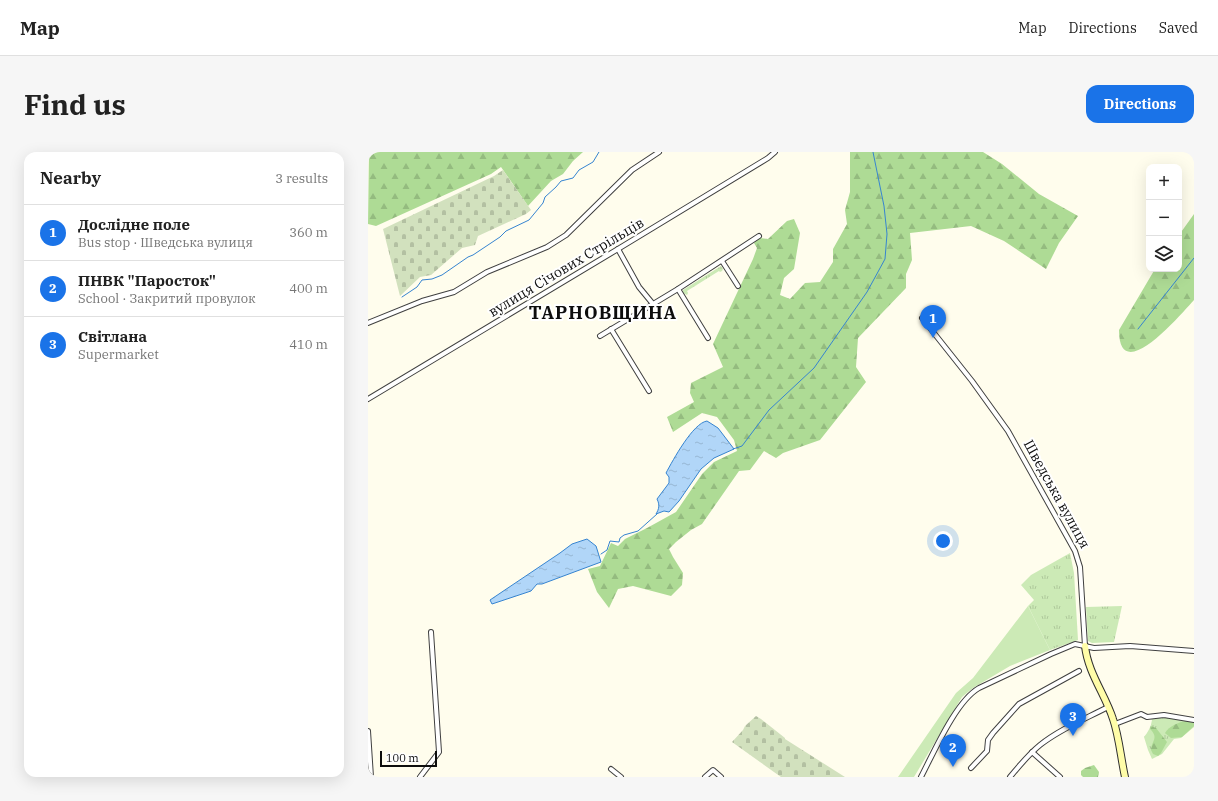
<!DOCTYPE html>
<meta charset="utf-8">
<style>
body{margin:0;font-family:"IBM Plex Serif",serif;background:#f6f6f6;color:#222}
.controls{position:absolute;right:12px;top:12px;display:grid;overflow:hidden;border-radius:8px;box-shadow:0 4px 16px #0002}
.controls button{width:36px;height:36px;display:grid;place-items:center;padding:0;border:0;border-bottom:1px solid #e0e0e0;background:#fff;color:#222;font:20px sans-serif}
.scale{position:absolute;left:12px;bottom:10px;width:57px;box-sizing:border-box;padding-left:4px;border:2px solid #0d0d0d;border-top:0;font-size:11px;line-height:14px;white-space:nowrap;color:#0d0d0d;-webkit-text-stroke:3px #fff;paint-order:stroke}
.you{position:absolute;left:575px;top:389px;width:14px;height:14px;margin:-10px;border:3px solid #fff;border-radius:50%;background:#1a73e8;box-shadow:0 0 0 6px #1a73e833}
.badge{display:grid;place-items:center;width:26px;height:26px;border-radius:50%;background:#1a73e8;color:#fff;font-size:13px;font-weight:700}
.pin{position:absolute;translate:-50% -33px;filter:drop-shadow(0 1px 2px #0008)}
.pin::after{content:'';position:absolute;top:21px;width:14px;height:12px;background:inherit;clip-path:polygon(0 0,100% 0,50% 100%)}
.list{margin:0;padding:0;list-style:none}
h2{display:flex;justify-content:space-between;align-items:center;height:52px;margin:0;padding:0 16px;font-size:17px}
h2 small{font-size:13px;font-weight:400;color:#767676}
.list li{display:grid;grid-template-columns:26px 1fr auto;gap:12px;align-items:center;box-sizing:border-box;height:56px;padding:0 16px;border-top:1px solid #e0e0e0}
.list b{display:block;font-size:15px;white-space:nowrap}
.list p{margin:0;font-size:13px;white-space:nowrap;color:#767676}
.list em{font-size:13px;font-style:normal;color:#767676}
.icon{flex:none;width:22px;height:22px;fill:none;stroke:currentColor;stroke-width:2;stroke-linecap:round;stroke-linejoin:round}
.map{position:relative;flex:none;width:826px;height:625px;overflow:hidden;border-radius:12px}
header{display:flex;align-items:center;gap:24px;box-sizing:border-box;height:56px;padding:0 20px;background:#fff;border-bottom:1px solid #e0e0e0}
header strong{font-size:19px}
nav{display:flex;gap:22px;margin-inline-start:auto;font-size:14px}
.intro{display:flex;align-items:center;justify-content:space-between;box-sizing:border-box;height:96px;padding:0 24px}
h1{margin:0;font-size:28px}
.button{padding:10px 18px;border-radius:12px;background:#1a73e8;color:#fff;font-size:14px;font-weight:700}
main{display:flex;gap:24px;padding:0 24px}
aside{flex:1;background:#fff;border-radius:12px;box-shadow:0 4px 16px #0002}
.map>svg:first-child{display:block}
.grass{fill:url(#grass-tufts)}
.forest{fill:url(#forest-firs)}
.cemetery{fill:url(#cemetery-stones)}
.garden{fill:#cceab6}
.water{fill:url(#water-ripples);stroke:#3684d0}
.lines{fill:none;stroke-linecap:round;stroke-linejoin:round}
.stream{stroke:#3684d0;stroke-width:1}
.street-casing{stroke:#404040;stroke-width:6}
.secondary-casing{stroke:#2f2f2f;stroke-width:8}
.street{stroke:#fff;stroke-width:4}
.secondary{stroke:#fffda8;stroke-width:6}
.labels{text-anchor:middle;stroke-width:4;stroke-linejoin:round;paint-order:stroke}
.street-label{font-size:14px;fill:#0d0d0d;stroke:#fff}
.district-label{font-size:18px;font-weight:bold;letter-spacing:1px;fill:#0d0d0d;stroke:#fff}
</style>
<header>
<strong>Map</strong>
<nav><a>Map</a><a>Directions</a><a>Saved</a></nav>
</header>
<div class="intro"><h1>Find us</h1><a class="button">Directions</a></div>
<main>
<aside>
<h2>Nearby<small>3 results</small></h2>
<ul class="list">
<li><span class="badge">1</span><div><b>Дослідне поле</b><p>Bus stop · Шведська вулиця</p></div><em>360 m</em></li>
<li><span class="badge">2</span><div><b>ПНВК &quot;Паросток&quot;</b><p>School · Закритий провулок</p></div><em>400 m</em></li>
<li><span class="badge">3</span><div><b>Світлана</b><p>Supermarket</p></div><em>410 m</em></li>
</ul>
</aside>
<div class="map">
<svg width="826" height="625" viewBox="0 0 826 625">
<defs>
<pattern id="grass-tufts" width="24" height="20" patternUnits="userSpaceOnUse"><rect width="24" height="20" fill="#cceab6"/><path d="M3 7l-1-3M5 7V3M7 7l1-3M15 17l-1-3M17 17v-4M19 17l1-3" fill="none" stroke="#aec89b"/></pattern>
<pattern id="forest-firs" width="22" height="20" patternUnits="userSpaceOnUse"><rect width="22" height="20" fill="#aedb95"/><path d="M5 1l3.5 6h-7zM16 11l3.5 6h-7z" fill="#94bb7f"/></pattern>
<pattern id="cemetery-stones" width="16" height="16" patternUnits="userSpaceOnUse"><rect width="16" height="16" fill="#d2e1be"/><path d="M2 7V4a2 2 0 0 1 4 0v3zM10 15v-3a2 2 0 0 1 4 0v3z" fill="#b3c0a2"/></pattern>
<pattern id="water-ripples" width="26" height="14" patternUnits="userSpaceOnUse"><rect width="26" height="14" fill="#b1d6f8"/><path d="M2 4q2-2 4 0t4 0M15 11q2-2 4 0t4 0" fill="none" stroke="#97b6d3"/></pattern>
</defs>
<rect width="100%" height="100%" fill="#fffded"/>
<g class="grass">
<path d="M353 114 355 117 354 119 352 120 351 119 319 139 320 141 319 143 315 141V138Z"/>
<path d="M702 401 706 421 710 488 682 498 660 454 666 448 653 433 663 423Z"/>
<path d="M754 454 746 490 724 491 720 489 718 455Z"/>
<path d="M790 564 826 569V575L813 586 806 587 794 602 784 607 780 598 776 585C780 580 783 575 784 568L781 565Z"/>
</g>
<g class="forest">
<path d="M1 0H215L205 9 195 22 183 29 160 54 133 15 123 22 8 74 0 72Z"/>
<path d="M482 0H615L634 12 671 42 710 64 691 91 678 117 636 89 603 74 542 81 544 108 538 122V136L490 186 488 215 498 230 452 288 415 301 408 306 396 299 382 318 371 319 334 372 323 378 308 390 301 397 305 405 315 421 314 433 303 444 265 434 250 437 241 456 229 440 220 417 232 414 243 391 250 394 257 387 279 376 308 360 334 322 346 310 369 299 366 288 349 265 334 261 305 280 299 265 326 250 322 241 323 231 355 215 345 192 385 107 389 96 386 91 391 84 392 86 400 87 419 69 426 67 432 81 426 117 416 126 412 143 422 147 437 131 452 130 465 110V97L479 72 477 58 482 40Z"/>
<path d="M826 62V148C813 162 751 236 751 178L787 117H811V83Z"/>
<path d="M818 569 826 571V574L814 585 803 586 797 581C801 574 811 570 818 569Z"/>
<path d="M783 574 788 576 799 590 793 601 790 604 785 602 783 598C784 588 791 586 782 577Z"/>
<path d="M726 613 731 620 730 625H715L713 623V619L717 616Z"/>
</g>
<g class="cemetery">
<path d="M135 18 163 58 158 62 110 84 107 93 94 96 63 123 52 125 32 144 15 77 126 24Z"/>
<path d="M388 564 393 567 417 586V587L477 625H413L364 590 375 578 377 574Z"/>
</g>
<path class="garden" d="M660 454 682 498 642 514 605 536 594 545 546 625H530L588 541 605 526Z"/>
<g class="water">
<path d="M339 269 350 276 366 297 346 306 333 317 311 349 301 360 296 359 288 362C291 357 292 353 289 347L301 331V325L298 321C305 308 325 271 339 269Z"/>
<path d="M219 387 228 394 233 410 174 432H169L163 439 124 452 122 448 192 401 204 392Z"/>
</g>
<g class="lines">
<g class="stream">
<path d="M34 145 49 135 54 128 64 127 74 123 100 105 105 103 132 85 138 79 161 68 175 51 177 45 188 35 193 29 205 26 211 18 225 10 231 0"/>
<path d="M770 177 826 106"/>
<path d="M365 297 374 294 401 258 446 216 499 140 517 107 519 82 516 54 505 0"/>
<path d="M233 402 239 398 242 389 251 390 252 386 256 383 270 379 289 362"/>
</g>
<defs>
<g id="street">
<path d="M250 97 271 135 285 152"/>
<path d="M354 109 370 134"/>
<path d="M310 137 340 186"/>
<path d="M554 166 604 229 640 279 707 399 712 415 717 494"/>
<path d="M0 171 54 149 86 140 119 120 179 95 198 83 264 18 291 0"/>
<path d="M243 177 281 239"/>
<path d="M232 184 310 137 391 84"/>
<path d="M0 247 250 97 400 6 407 0"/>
<path d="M747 572 773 562 779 565 796 563 826 568"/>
<path d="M0 579 3 625"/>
<path d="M664 600 692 625"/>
<path d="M603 616 619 599 620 588 625 581 651 552 711 519"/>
<path d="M243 617 253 625"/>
<path d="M52 625 71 600 63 480"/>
<path d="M337 625 345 618 353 625"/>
<path d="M553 625C566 600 588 549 611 536L683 502 707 492 726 496 762 494 826 499"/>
<path d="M642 625C651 614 661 602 672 593 692 577 717 567 740 555"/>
</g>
<path id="secondary" d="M717 494C720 521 737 542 745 567 751 584 753 607 757 625"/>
</defs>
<use href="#street" class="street-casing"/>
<use href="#secondary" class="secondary-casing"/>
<use href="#street" class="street"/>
<use href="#secondary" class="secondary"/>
</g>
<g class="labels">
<g class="street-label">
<text transform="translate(198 115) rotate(-31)" y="5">вулиця Січових Стрільців</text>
<text transform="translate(689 342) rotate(61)" y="5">Шведська вулиця</text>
</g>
<g class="district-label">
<text x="235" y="167">ТАРНОВЩИНА</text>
</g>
</g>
</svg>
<div class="controls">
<button>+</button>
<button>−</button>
<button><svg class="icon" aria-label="layers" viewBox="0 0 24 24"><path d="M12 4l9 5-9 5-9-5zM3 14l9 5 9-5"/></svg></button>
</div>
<div class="scale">100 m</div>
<div class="you"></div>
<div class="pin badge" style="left:565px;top:186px">1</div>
<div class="pin badge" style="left:585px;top:615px">2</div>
<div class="pin badge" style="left:705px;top:584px">3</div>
</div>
</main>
